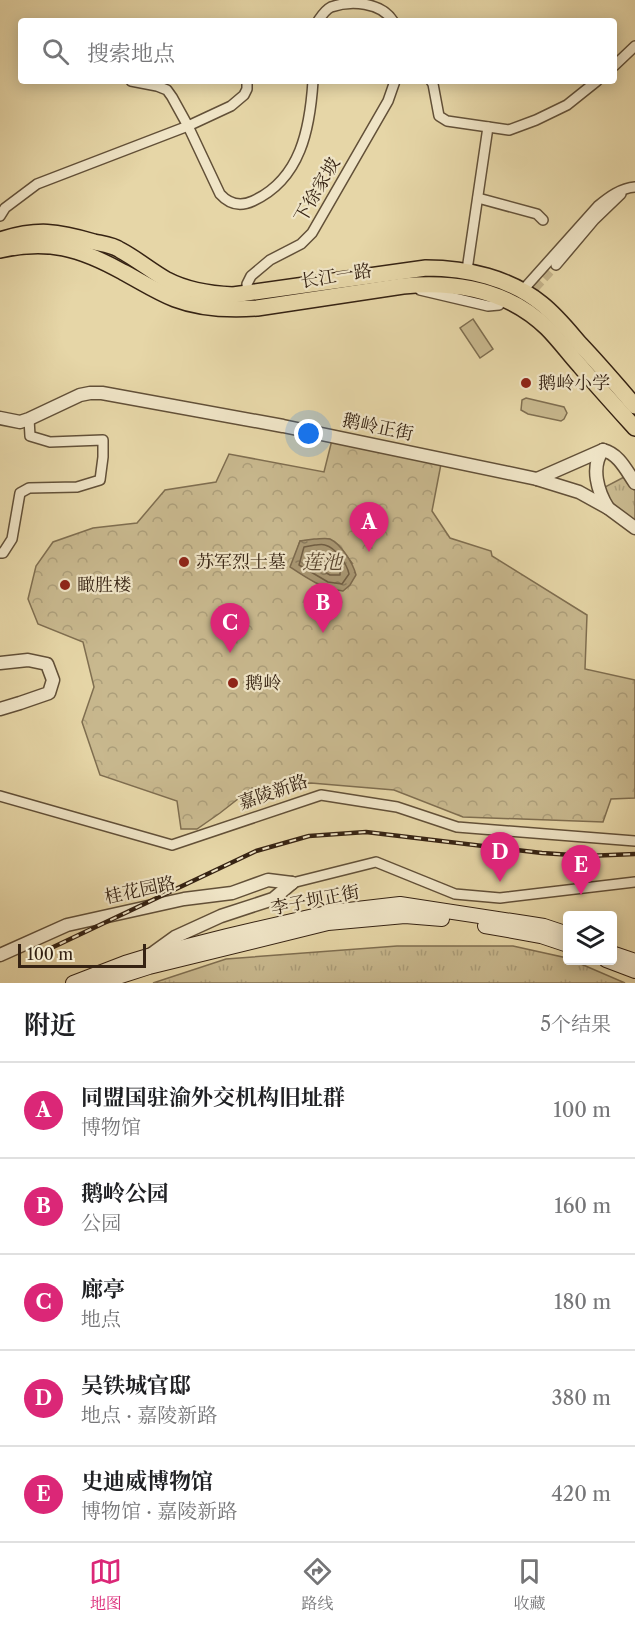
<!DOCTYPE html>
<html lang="zh">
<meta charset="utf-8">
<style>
body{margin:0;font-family:"Libre Caslon Text","Noto Serif SC",serif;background:#f2f2f2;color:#202124}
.controls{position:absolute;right:18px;bottom:18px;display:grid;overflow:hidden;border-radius:6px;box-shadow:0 3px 15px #0003}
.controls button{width:54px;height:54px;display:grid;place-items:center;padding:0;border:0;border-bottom:2px solid #e0e0e0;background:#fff;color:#202124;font:30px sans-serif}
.scale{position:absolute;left:18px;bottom:15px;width:128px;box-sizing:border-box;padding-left:6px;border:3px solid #362313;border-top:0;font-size:16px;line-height:21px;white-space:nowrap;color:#362313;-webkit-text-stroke:4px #efe4c6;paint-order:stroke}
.you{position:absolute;left:309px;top:434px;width:21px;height:21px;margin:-15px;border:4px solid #fff;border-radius:50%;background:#1a73e8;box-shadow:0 0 0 9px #1a73e833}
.badge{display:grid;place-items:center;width:39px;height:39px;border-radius:50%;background:#db2777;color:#fff;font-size:20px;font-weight:700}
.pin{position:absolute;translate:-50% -50px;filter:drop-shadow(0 2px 3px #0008)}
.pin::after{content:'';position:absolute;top:32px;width:21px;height:18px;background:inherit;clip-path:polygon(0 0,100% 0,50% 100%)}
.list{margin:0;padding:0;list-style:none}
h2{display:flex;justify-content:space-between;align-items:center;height:78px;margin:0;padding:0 24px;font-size:26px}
h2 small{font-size:20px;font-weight:400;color:#757577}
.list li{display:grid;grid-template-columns:39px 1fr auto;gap:18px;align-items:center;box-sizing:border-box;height:96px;padding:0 24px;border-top:2px solid #e0e0e0}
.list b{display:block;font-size:22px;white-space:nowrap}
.list p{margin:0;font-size:20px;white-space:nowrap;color:#757577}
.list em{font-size:20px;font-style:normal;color:#757577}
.icon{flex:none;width:33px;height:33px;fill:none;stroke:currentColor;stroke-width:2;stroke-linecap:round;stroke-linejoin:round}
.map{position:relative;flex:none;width:635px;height:983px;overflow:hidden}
.search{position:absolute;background:#fff;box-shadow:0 3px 15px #0003;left:18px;right:18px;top:18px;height:66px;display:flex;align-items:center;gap:15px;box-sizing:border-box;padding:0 21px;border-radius:6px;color:#757577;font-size:22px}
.sheet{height:558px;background:#fff}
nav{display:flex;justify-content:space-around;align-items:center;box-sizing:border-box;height:84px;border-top:2px solid #e0e0e0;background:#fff;font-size:16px;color:#757577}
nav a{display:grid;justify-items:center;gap:3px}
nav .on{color:#db2777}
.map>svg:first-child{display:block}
.grass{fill:url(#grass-tufts);stroke:#7f6e50;stroke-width:1.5}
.forest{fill:url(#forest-crowns);stroke:#7f6e50;stroke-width:1.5;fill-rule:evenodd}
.pitch{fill:#c8b88e;stroke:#7f6e50;stroke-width:1.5}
.water{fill:url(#water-ripples);stroke:#7c6a4e;stroke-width:1.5}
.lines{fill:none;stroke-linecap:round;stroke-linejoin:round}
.shore{stroke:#705e44;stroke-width:1.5}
.minor-tunnel{stroke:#c3b289;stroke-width:9;stroke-dasharray:9 4.5;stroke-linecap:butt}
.minor-casing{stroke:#625038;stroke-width:12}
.tertiary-casing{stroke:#625038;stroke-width:15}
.secondary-casing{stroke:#362313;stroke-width:16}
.primary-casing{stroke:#362313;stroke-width:18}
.minor{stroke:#efe4c6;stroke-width:9}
.tertiary{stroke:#efe4c6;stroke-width:12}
.secondary{stroke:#efe4c6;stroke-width:14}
.primary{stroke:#e6d6a7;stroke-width:15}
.rail-casing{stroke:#362313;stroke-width:4.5}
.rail{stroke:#efe4c6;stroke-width:2;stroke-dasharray:7;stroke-linecap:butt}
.poi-dot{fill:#8f2418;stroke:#efe4c6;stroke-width:2}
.labels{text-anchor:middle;stroke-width:4.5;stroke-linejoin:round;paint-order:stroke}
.street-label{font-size:18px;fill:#362313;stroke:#efe4c6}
.poi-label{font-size:18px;fill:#362313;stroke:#efe4c6;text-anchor:start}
.water-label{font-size:20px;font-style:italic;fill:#594630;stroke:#efe4c6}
</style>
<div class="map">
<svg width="635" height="983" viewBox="0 0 635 983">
<defs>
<pattern id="grass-tufts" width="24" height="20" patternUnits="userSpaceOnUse" patternTransform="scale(1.5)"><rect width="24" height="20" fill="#c8b88e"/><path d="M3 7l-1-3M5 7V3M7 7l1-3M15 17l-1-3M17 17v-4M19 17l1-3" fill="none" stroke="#ac9e7a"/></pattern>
<pattern id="forest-crowns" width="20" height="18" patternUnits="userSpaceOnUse" patternTransform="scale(1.5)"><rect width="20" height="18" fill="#c8b88e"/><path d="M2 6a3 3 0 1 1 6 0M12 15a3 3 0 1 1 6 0" fill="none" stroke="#ac9e7a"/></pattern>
<pattern id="water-ripples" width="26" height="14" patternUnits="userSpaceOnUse" patternTransform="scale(1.5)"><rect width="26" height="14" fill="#aa9975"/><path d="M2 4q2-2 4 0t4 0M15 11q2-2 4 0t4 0" fill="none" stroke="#8b7c5f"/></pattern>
</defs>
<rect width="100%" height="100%" fill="#e6d6a7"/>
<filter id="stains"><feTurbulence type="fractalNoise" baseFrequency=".00333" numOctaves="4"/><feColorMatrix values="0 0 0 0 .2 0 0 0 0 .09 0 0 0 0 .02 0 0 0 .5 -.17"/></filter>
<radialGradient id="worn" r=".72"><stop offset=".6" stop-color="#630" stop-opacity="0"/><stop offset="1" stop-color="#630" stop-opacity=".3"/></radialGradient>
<g class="grass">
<path d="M626 476 635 489V524L609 505 603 488Z"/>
<path d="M397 946H513L567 958 568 960 574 961 625 983H153L226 959Z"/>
</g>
<path class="forest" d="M332 440 441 464 432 511 450 538 491 551 492 556 587 615 585 669 635 680V798L611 799 603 822 463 817 394 790 311 783 252 788 220 813 197 829H181L177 801 100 775 82 722 94 687 83 642 38 624 28 599 36 566 53 542 93 528 137 523 165 490 216 482 229 454 324 472ZM329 539 343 551 352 563 296 554 300 541Z"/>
<g class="pitch">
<path d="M473 319 493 349 480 358 460 328Z"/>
<path d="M526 398 564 407 567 413 564 419 561 421 528 414 521 410 522 400Z"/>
</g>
<path class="water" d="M314 539C319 539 326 538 330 539 341 544 353 563 356 575L350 585 343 591C321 588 308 579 290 567L300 541Z"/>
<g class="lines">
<g class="shore">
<path d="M315 545C318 545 322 544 325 545 336 548 347 564 349 574L342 584 328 582 299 565 304 547Z"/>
<path d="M316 552C329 553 333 559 340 569V575H330L309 563 308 560 310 554Z"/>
</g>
<path class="minor-tunnel" d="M524 296 534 289 556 265"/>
<defs>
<g id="minor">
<path d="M318 21C322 15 325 10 331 7 351 0 381 2 393 21"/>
<path d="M614 66 635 46"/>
<path d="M131 81 157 86 167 90 172 97 188 126 220 194C229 204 240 207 253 201 301 179 310 128 313 81"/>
<path d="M431 81 433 84 439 116 447 121 509 130 536 120 567 105 597 81"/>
<path d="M478 198 537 214 543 220"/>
<path d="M0 216 5 208 37 184 188 126 231 106 244 95 247 89V81"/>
<path d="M556 265 594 220 621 194"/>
<path d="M467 270 488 127"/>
<path d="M420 290 488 306 499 305"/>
<path d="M522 291 598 206C609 197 621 188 635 187"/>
<path d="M248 294 247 284 251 276 270 260 301 244 312 233 388 101 395 81"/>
<path d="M0 553H3L12 539 20 493 29 488 77 487 100 480 103 457V440L50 442 30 436 29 419"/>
<path d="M0 796 172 845 321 795 397 807 457 827 635 841"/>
<path d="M292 883 376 862 455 894 500 898 635 882"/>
</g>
<g id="tertiary">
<path d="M0 418 20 422 29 419 80 395 90 393H102L283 426 537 479 579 492 608 508 635 528"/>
<path d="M603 450C590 467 598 492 608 508"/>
<path d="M537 479 603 450C619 454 626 470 635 483"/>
<path d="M0 663 28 660 47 664 53 680 49 693 20 703 0 709"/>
<path d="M0 955 67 925 184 899 232 893 268 880 292 883"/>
<path d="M150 955 175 937 221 916 273 899 292 883"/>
</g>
<g id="secondary">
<path d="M485 926 541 936 568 945"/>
<path d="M612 953 635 961"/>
<path d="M606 960 635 971"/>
<path d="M73 983 125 963 148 956 227 936 331 912 400 904 525 923 544 926 568 934"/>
<path d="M99 983 149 967 328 923 405 916 442 919"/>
</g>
<g id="primary">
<path d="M0 240C37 228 58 231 94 242 103 244 113 245 120 250 137 259 151 271 167 280 188 291 210 294 233 295L426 268C467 268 510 278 542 304 557 316 568 330 580 344 599 364 617 385 635 406"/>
<path d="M0 250C48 239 80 248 123 272 140 281 157 292 175 299 201 309 229 310 257 308L403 286C456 281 508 290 547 328 559 340 569 354 580 366 598 387 617 408 635 428"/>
</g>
</defs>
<use href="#minor" class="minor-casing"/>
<use href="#tertiary" class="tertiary-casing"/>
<use href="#secondary" class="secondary-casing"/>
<use href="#primary" class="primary-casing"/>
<use href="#minor" class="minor"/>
<use href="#tertiary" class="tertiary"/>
<use href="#secondary" class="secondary"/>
<use href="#primary" class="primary"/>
<defs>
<path id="rail" d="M47 950 256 851 309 836 366 832 542 853 587 856 635 854"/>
</defs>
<use href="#rail" class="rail-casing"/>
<use href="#rail" class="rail"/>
</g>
<g class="poi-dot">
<circle cx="526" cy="383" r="6"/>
<circle cx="184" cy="562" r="6"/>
<circle cx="65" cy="585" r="6"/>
<circle cx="233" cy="683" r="6"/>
</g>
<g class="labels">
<g class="street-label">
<text transform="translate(317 190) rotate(-60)" y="6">下徐家坡</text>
<text transform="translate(336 276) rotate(-9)" y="6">长江一路</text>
<text transform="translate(378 427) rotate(12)" y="6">鹅岭正街</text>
<text transform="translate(273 792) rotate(-19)" y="6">嘉陵新路</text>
<text transform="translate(140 890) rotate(-12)" y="6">桂花园路</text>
<text transform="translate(315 900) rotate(-11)" y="6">李子坝正街</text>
</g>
<g class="poi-label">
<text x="538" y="389">鹅岭小学</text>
<text x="196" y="568">苏军烈士墓</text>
<text x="77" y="591">瞰胜楼</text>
<text x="245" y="689">鹅岭</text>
</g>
<g class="water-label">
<text x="322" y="569">莲池</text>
</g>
</g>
<rect width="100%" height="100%" filter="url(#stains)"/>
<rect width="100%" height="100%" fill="url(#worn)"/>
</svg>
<div class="controls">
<button><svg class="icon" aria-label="layers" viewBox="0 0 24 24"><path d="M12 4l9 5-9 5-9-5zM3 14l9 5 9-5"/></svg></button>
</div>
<div class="scale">100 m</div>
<div class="you"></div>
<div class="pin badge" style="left:369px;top:552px">A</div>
<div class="pin badge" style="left:323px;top:633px">B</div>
<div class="pin badge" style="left:230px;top:653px">C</div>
<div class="pin badge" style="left:500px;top:882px">D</div>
<div class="pin badge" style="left:581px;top:895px">E</div>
<div class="search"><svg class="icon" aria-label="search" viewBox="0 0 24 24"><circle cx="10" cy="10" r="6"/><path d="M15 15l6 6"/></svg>搜索地点</div>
</div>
<section class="sheet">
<h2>附近<small>5个结果</small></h2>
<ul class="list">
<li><span class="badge">A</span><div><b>同盟国驻渝外交机构旧址群</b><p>博物馆</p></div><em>100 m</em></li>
<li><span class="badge">B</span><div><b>鹅岭公园</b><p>公园</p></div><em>160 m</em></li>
<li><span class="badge">C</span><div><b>廊亭</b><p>地点</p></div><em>180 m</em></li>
<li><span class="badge">D</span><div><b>吴铁城官邸</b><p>地点 · 嘉陵新路</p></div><em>380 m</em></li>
<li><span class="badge">E</span><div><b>史迪威博物馆</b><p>博物馆 · 嘉陵新路</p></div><em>420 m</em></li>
</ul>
</section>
<nav>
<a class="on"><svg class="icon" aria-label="map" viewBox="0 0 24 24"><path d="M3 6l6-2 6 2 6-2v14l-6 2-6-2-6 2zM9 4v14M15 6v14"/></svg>地图</a>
<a><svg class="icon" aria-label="directions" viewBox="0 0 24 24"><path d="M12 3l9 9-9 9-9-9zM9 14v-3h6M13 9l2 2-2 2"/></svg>路线</a>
<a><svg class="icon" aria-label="saved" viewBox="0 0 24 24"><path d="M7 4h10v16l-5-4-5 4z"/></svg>收藏</a>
</nav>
